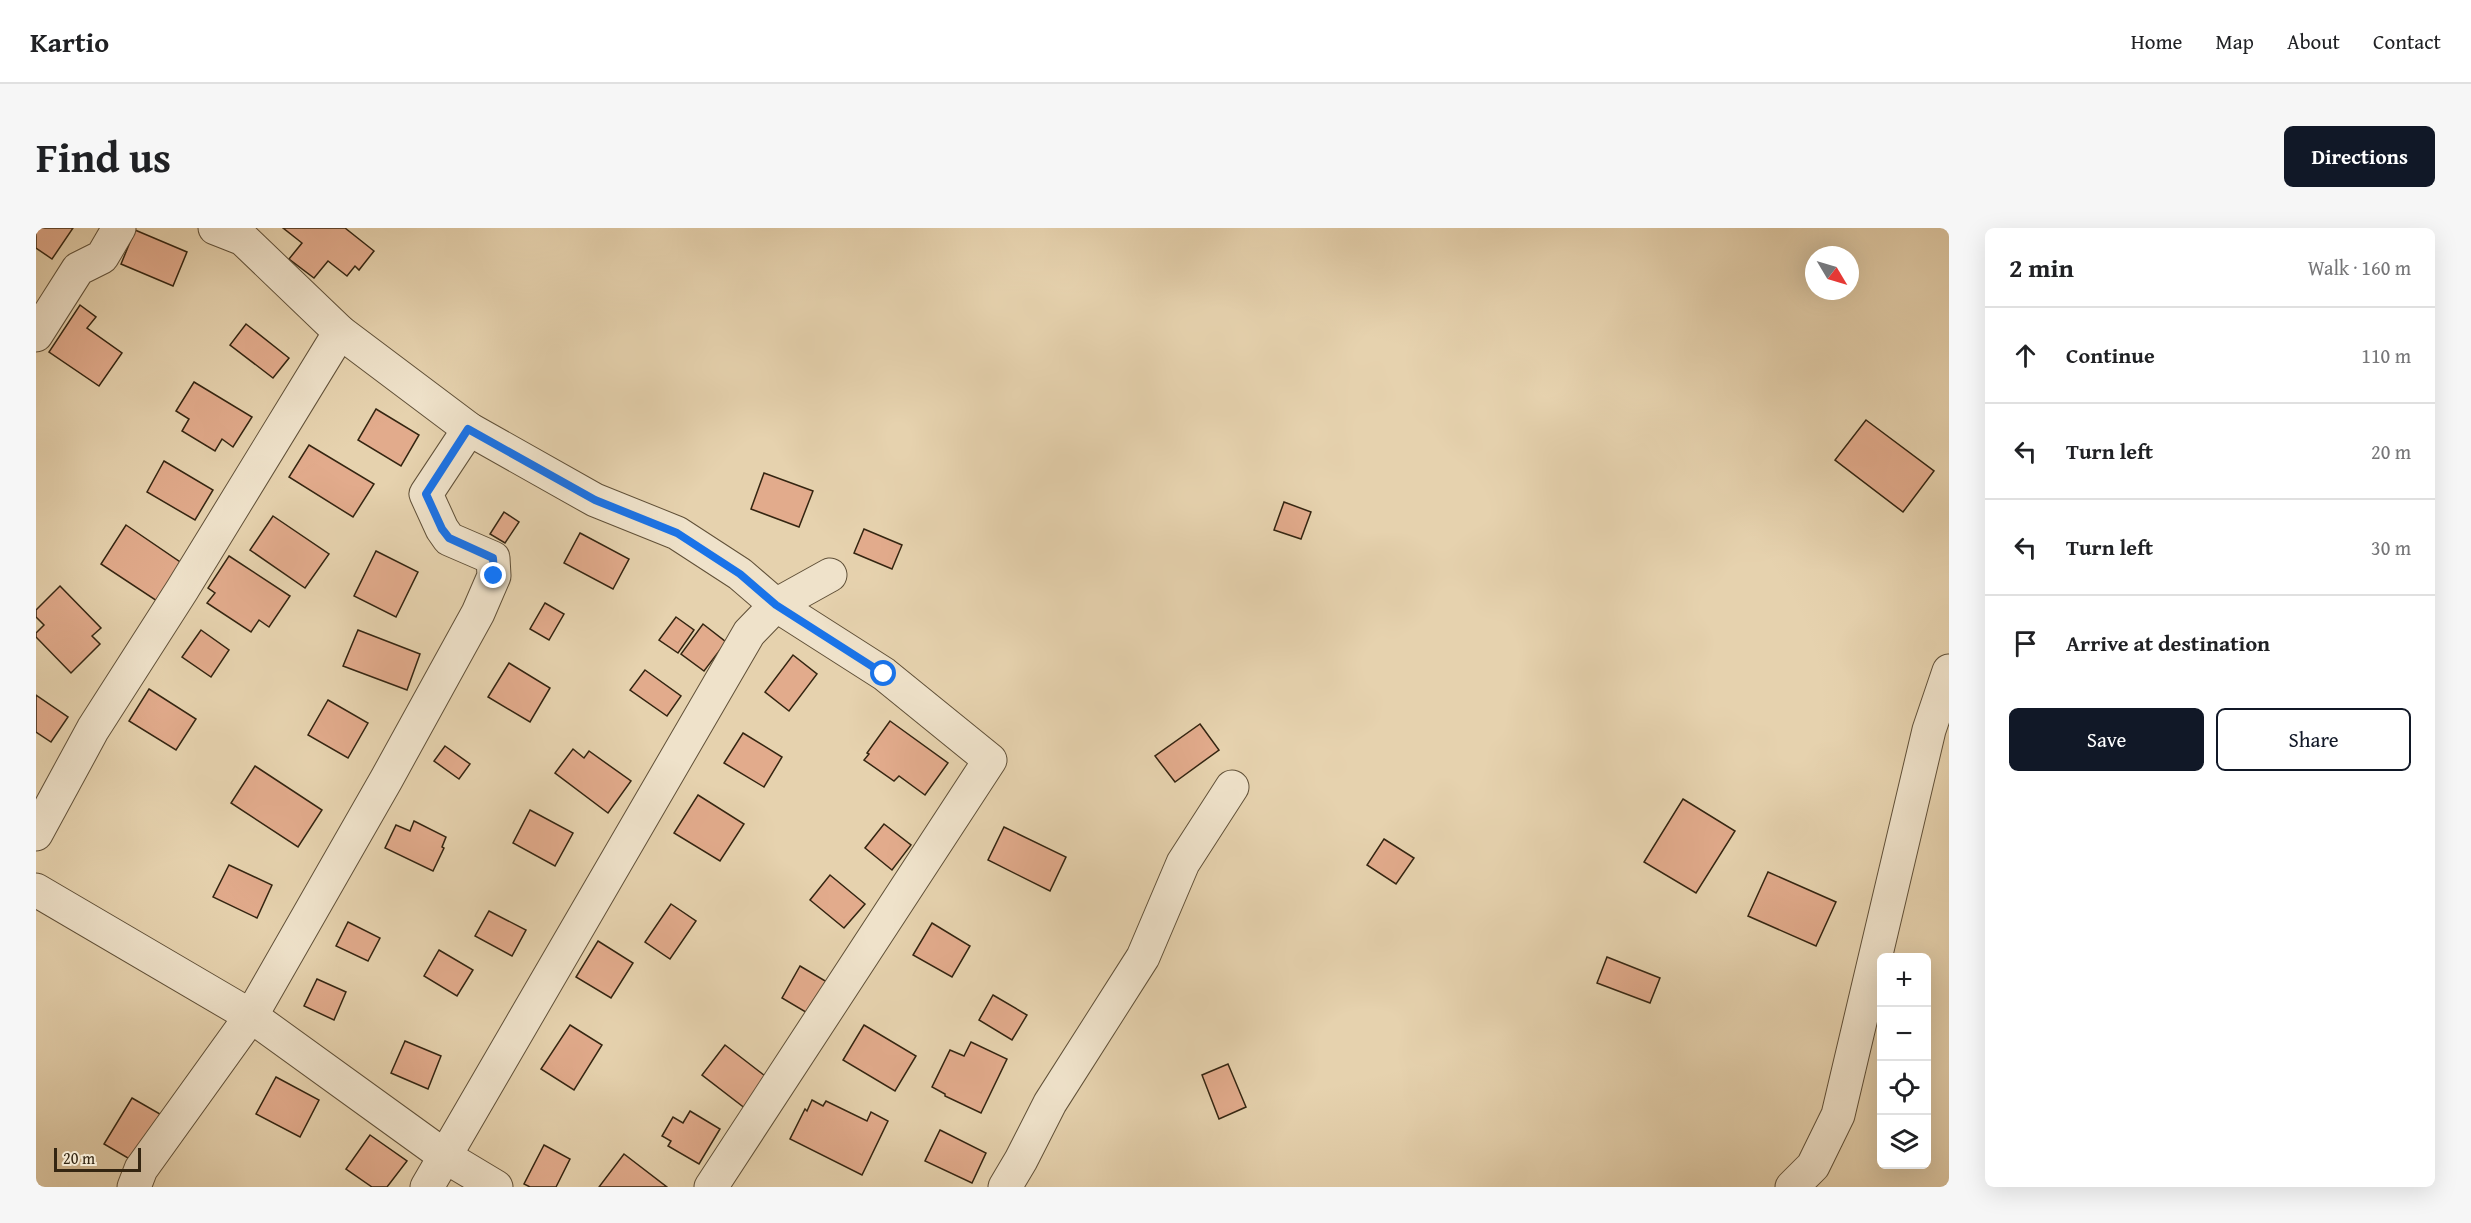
<!DOCTYPE html>
<meta charset="utf-8">
<style>
body{margin:0;font-family:"Gentium Book Plus",serif;background:#f6f6f6;color:#202124}
.controls{position:absolute;right:18px;bottom:18px;display:grid;overflow:hidden;border-radius:9px;box-shadow:0 6px 24px #0002}
.controls button{width:54px;height:54px;display:grid;place-items:center;padding:0;border:0;border-bottom:2px solid #e0e0e0;background:#fff;color:#202124;font:30px sans-serif}
.compass{position:absolute;left:1769px;top:18px;width:54px;height:54px;border-radius:50%;background:#fff;box-shadow:0 6px 24px #0002;rotate:128deg}
.scale{position:absolute;left:18px;bottom:15px;width:87px;box-sizing:border-box;padding-left:6px;border:3px solid #342511;border-top:0;font-size:16px;line-height:21px;white-space:nowrap;color:#342511;-webkit-text-stroke:4px #efe2ca;paint-order:stroke}
.stop{position:absolute;width:18px;height:18px;margin:-14px;border:4px solid #1a73e8;border-radius:50%;background:#fff}
.stop.end{background:#1a73e8;border-color:#fff;box-shadow:0 2px 6px #0008}
.list{margin:0;padding:0;list-style:none}
h2{display:flex;justify-content:space-between;align-items:center;height:78px;margin:0;padding:0 24px;font-size:26px}
h2 small{font-size:20px;font-weight:400;color:#757577}
.list li{display:grid;grid-template-columns:39px 1fr auto;gap:18px;align-items:center;box-sizing:border-box;height:96px;padding:0 24px;border-top:2px solid #e0e0e0}
.list b{display:block;font-size:22px;white-space:nowrap}
.list em{font-size:20px;font-style:normal;color:#757577}
.actions{display:flex;gap:12px;padding:18px 24px}
.actions a{flex:1;padding:14px 0;border:2px solid #111827;border-radius:9px;text-align:center;font-size:21px;color:#111827}
.actions .main{background:#111827;color:#fff}
.icon{flex:none;width:33px;height:33px;fill:none;stroke:currentColor;stroke-width:2;stroke-linecap:round;stroke-linejoin:round}
.map{position:relative;flex:none;width:1913px;height:959px;overflow:hidden;border-radius:9px}
header{display:flex;align-items:center;gap:36px;box-sizing:border-box;height:84px;padding:0 30px;background:#fff;border-bottom:2px solid #e0e0e0}
header strong{font-size:28px}
nav{display:flex;gap:33px;margin-inline-start:auto;font-size:21px}
.intro{display:flex;align-items:center;justify-content:space-between;box-sizing:border-box;height:144px;padding:0 36px}
h1{margin:0;font-size:42px}
.button{padding:15px 27px;border-radius:9px;background:#111827;color:#fff;font-size:21px;font-weight:700}
main{display:flex;gap:36px;padding:0 36px}
aside{flex:1;background:#fff;border-radius:9px;box-shadow:0 6px 24px #0002}
.map>svg:first-child{display:block}
.building{fill:#e2ab8c;stroke:#342511;stroke-width:1.5}
.lines{fill:none;stroke-linecap:round;stroke-linejoin:round}
.minor-casing{stroke:#605038;stroke-width:35}
.minor{stroke:#efe2ca;stroke-width:33}
.route{stroke:#1a73e8;stroke-width:8}
</style>
<header>
<strong>Kartio</strong>
<nav><a>Home</a><a>Map</a><a>About</a><a>Contact</a></nav>
</header>
<div class="intro"><h1>Find us</h1><a class="button">Directions</a></div>
<main>
<div class="map">
<svg width="1913" height="959" viewBox="0 0 1913 959">
<rect width="100%" height="100%" fill="#e6d2ae"/>
<filter id="stains"><feTurbulence type="fractalNoise" baseFrequency=".00333" numOctaves="4"/><feColorMatrix values="0 0 0 0 .2 0 0 0 0 .09 0 0 0 0 .02 0 0 0 .5 -.17"/></filter>
<radialGradient id="worn" r=".72"><stop offset=".6" stop-color="#630" stop-opacity="0"/><stop offset="1" stop-color="#630" stop-opacity=".3"/></radialGradient>
<g class="building">
<path d="M0 0H37L16 31 0 20Z"/>
<path d="M247 0H309L338 23 323 42 319 38 311 48 292 33 278 50 253 31 266 15Z"/>
<path d="M99 2 151 24 137 58 85 36Z"/>
<path d="M44 77 60 89 51 100 86 125 63 158 13 124Z"/>
<path d="M210 96 253 130 237 150 194 117Z"/>
<path d="M158 154 216 189 197 219 186 211 179 223 146 203 153 191 140 183Z"/>
<path d="M340 181 383 207 365 238 322 212Z"/>
<path d="M1830 192 1898 243 1867 284 1799 232Z"/>
<path d="M273 217 338 256 317 289 253 249Z"/>
<path d="M128 233 177 262 159 292 111 264Z"/>
<path d="M728 245 777 263 763 299 715 281Z"/>
<path d="M1248 274 1275 284 1265 311 1238 302Z"/>
<path d="M468 284 483 294 469 315 454 306Z"/>
<path d="M237 288 293 326 269 360 214 322Z"/>
<path d="M90 297 150 338 124 375 65 336Z"/>
<path d="M828 301 866 317 856 341 818 325Z"/>
<path d="M544 305 593 331 577 361 528 335Z"/>
<path d="M340 323 382 344 360 389 318 368Z"/>
<path d="M193 328 254 368 233 399 223 392 215 404 171 375 179 365 172 360Z"/>
<path d="M24 358 65 400 56 408 64 416 35 445 0 409V405L8 397 0 389V382Z"/>
<path d="M509 375 528 386 513 412 494 401Z"/>
<path d="M640 389 658 402 642 425 623 412Z"/>
<path d="M667 396 690 414 668 443 645 426Z"/>
<path d="M165 402 193 422 175 449 146 429Z"/>
<path d="M322 402 384 426 371 462 307 438Z"/>
<path d="M757 427 781 446 753 483 729 464Z"/>
<path d="M473 435 514 460 494 494 452 469Z"/>
<path d="M609 442 645 468 631 488 594 462Z"/>
<path d="M113 461 160 491 140 522 93 493Z"/>
<path d="M0 467 32 489 15 514 0 504Z"/>
<path d="M292 472 332 495 312 530 272 507Z"/>
<path d="M854 493 912 535 889 567 863 548 858 553 828 532 833 526 831 525Z"/>
<path d="M1164 496 1183 522 1139 554 1119 528Z"/>
<path d="M707 505 746 529 728 559 688 535Z"/>
<path d="M409 518 434 536 423 551 398 533Z"/>
<path d="M537 521 548 530 553 523 595 553 572 585 519 545Z"/>
<path d="M219 538 286 582 262 619 195 575Z"/>
<path d="M662 567 708 596 684 633 638 605Z"/>
<path d="M1647 571 1699 603 1660 665 1608 634Z"/>
<path d="M494 582 537 605 519 638 477 615Z"/>
<path d="M378 593 410 609 406 619 408 620 397 643 349 620 360 597 374 603Z"/>
<path d="M848 596 875 617 856 642 829 620Z"/>
<path d="M968 599 1030 629 1014 663 952 632Z"/>
<path d="M1348 611 1378 630 1360 656 1331 637Z"/>
<path d="M193 637 236 657 221 690 177 669Z"/>
<path d="M1732 644 1800 674 1780 718 1712 688Z"/>
<path d="M794 647 829 676 808 700 774 672Z"/>
<path d="M635 676 660 693 634 731 609 714Z"/>
<path d="M453 683 490 702 476 728 439 708Z"/>
<path d="M312 694 344 710 332 733 300 718Z"/>
<path d="M896 695 934 718 916 749 877 727Z"/>
<path d="M562 713 597 735 575 770 540 749Z"/>
<path d="M403 722 437 742 421 768 388 748Z"/>
<path d="M1571 729 1624 750 1614 775 1561 755Z"/>
<path d="M764 738 791 754 773 786 746 770Z"/>
<path d="M281 751 310 764 298 792 268 778Z"/>
<path d="M957 767 991 787 976 812 943 792Z"/>
<path d="M534 797 566 817 538 862 505 841Z"/>
<path d="M828 797 880 828 859 863 807 832Z"/>
<path d="M369 813 405 828 392 861 355 845Z"/>
<path d="M935 814 971 831 945 885 909 868V866L896 859 914 822 928 828Z"/>
<path d="M689 817 733 851 710 881 666 847Z"/>
<path d="M1192 836 1210 879 1183 891 1166 847Z"/>
<path d="M240 849 283 872 264 909 220 886Z"/>
<path d="M96 870 124 886 97 933 68 916Z"/>
<path d="M776 872 787 878 790 873 831 893 835 884 852 893 826 947 754 911 769 881 771 883Z"/>
<path d="M654 883 684 901 663 936 632 918 635 913 626 908 637 889 647 895Z"/>
<path d="M904 902 950 925 936 955 889 933Z"/>
<path d="M334 907 371 933 351 959H336L310 941Z"/>
<path d="M508 917 534 931 520 959H494L488 956Z"/>
<path d="M588 926 631 959H563Z"/>
</g>
<g class="lines">
<defs>
<g id="minor">
<path d="M179 0 207 11 304 104 433 201 559 272 641 305 704 346 740 377 848 446 954 532 675 959"/>
<path d="M0 107 42 41 66 29 83 0"/>
<path d="M0 606 57 501 146 362 304 104"/>
<path d="M0 662 215 788 410 929 460 959"/>
<path d="M98 959 105 941 215 788 350 552 442 385 458 348 457 330 413 311 406 301 390 266 433 201"/>
<path d="M391 959 713 405 740 377 794 347"/>
<path d="M969 959 985 932 1014 875 1107 729 1147 635 1196 559"/>
<path d="M1756 959 1777 938 1802 887 1893 502 1913 443"/>
</g>
</defs>
<use href="#minor" class="minor-casing"/>
<use href="#minor" class="minor"/>
</g>
<g class="lines">
<path class="route" d="M458 348 457 330 413 310 406 301 390 266 432 201 559 272 641 305 704 346 740 377 848 446"/>
</g>
<rect width="100%" height="100%" filter="url(#stains)"/>
<rect width="100%" height="100%" fill="url(#worn)"/>
</svg>
<div class="controls">
<button>+</button>
<button>−</button>
<button><svg class="icon" aria-label="locate" viewBox="0 0 24 24"><circle cx="12" cy="12" r="6"/><path d="M12 2v4M12 18v4M2 12h4M18 12h4"/></svg></button>
<button><svg class="icon" aria-label="layers" viewBox="0 0 24 24"><path d="M12 4l9 5-9 5-9-5zM3 14l9 5 9-5"/></svg></button>
</div>
<svg class="compass" viewBox="-18 -18 36 36"><path d="M0-13l5 13h-10z" fill="#e53935"/><path d="M0 13l5-13h-10z" fill="#757577"/></svg>
<div class="scale">20 m</div>
<div class="stop" style="left:848px;top:446px"></div>
<div class="stop end" style="left:458px;top:348px"></div>
</div>
<aside>
<h2>2 min<small>Walk · 160 m</small></h2>
<ul class="list">
<li><svg class="icon" aria-label="ahead" viewBox="0 0 24 24"><path d="M12 20V5M6 11l6-6 6 6"/></svg><div><b>Continue</b></div><em>110 m</em></li>
<li><svg class="icon" aria-label="left" viewBox="0 0 24 24"><path d="M17 20v-9H6M10 6l-5 5 5 5"/></svg><div><b>Turn left</b></div><em>20 m</em></li>
<li><svg class="icon" aria-label="left" viewBox="0 0 24 24"><path d="M17 20v-9H6M10 6l-5 5 5 5"/></svg><div><b>Turn left</b></div><em>30 m</em></li>
<li><svg class="icon" aria-label="arrive" viewBox="0 0 24 24"><path d="M6 21V4h12l-3 4 3 4H6"/></svg><div><b>Arrive at destination</b></div></li>
</ul>
<div class="actions"><a class="main">Save</a><a>Share</a></div>
</aside>
</main>
